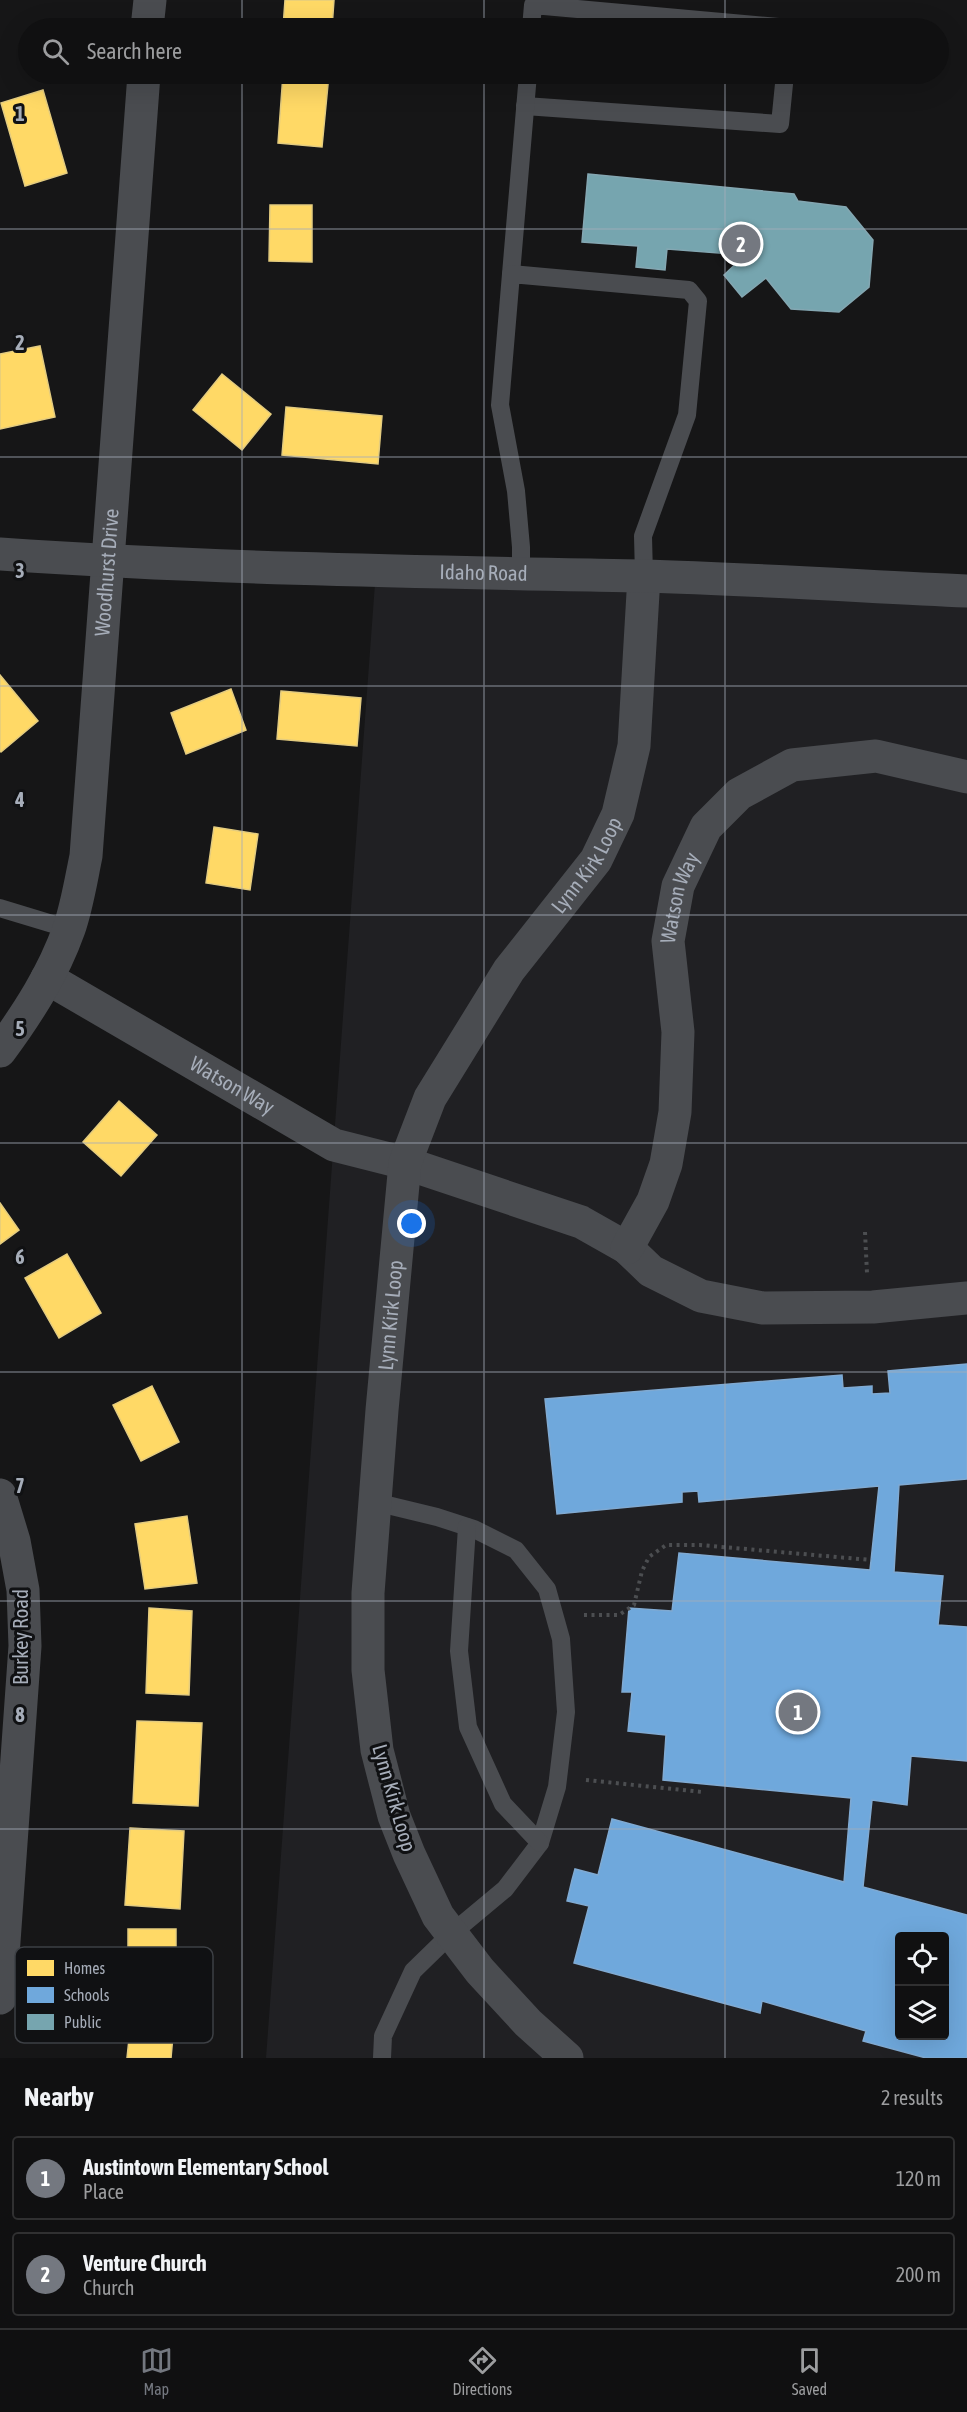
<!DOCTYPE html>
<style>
body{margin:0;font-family:"Asap Condensed",sans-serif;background:#1e1e1f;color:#f1f3f6}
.controls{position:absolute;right:18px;bottom:18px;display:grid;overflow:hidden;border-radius:6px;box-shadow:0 6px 24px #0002}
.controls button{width:54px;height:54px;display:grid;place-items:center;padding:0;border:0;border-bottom:2px solid #303031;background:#101011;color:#f1f3f6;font:30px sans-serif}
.you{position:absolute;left:412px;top:1224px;width:21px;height:21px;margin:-15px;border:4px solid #fff;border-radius:50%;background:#1a73e8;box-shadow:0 0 0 9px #1a73e833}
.badge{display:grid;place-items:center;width:39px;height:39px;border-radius:50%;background:#747880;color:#fff;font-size:20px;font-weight:700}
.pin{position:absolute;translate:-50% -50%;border:3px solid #fff;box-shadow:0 2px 6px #0006}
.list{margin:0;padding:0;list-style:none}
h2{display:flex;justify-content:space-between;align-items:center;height:78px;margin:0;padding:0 24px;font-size:26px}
h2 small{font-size:20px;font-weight:400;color:#9c9d9f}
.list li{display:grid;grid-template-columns:39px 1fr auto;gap:18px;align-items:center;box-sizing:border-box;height:84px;margin:0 12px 12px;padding:0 12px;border:2px solid #303031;border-radius:6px}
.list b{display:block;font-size:22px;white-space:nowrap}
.list p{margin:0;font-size:20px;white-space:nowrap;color:#9c9d9f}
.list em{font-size:20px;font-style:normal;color:#9c9d9f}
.icon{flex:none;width:33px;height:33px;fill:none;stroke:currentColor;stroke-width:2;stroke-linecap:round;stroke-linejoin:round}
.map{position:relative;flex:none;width:967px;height:2058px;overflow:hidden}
.search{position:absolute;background:#101011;box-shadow:0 6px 24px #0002;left:18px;right:18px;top:18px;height:66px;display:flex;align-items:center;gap:15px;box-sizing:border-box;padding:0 21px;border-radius:33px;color:#9c9d9f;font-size:22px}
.sheet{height:270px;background:#101011}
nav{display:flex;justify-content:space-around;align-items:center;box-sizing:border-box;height:84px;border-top:2px solid #303031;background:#101011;font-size:16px;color:#9c9d9f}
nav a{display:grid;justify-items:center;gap:3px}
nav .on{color:#747880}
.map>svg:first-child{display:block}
.built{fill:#202023;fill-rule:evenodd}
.homes{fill:#ffd966;stroke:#e4cc7f;stroke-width:1.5}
.schools{fill:#6fa8dc;stroke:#80aad2;stroke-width:1.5;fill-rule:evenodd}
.public{fill:#76a5af;stroke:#84a7b2;stroke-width:1.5}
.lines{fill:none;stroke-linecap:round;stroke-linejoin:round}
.path{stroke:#4c4e51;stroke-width:4;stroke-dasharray:3 4.5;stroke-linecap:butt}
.service{stroke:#4a4c50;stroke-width:18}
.minor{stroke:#4a4c50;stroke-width:33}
.tertiary{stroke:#4a4c50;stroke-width:33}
.grid{fill:none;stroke:#a6adb9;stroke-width:1.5;stroke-opacity:0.55}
.labels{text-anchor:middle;stroke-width:6;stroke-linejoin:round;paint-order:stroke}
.street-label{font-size:21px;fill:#a6adb9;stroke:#101113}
.key{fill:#101113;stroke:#3d4045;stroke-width:1.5}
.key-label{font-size:16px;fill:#a6adb9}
.grid-label{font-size:20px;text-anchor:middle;font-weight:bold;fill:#a6adb9;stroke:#101113;stroke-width:6;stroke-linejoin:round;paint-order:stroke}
</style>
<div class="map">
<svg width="967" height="2058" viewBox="0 0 967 2058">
<rect width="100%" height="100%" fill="#161617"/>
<path class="built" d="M376 570 967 590V2058H266ZM900 1936H944V2036H900Z"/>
<g class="homes">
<path d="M285 0H334L332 28H283Z"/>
<path d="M283 74H329L322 147 278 143Z"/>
<path d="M43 90 67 173 25 186 1 103Z"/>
<path d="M270 205H312V262L269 261Z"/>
<path d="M40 346 55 417 0 429V354Z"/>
<path d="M222 374 271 414 242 450 193 410Z"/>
<path d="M286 407 382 416 378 464 282 455Z"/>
<path d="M0 675 38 721 1 752 0 751Z"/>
<path d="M231 689 246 730 186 754 171 713Z"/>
<path d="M281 691 361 698 357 746 277 739Z"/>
<path d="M214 827 258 834 250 890 206 883Z"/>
<path d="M119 1101 157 1135 121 1176 83 1142Z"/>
<path d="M0 1203 19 1230 0 1244Z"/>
<path d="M67 1254 101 1313 59 1338 25 1278Z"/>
<path d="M152 1386 179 1442 141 1461 113 1405Z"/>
<path d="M187 1516 197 1583 145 1589 135 1524Z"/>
<path d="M149 1608 192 1611 189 1695 146 1693Z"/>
<path d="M137 1721 202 1723 198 1806 133 1803Z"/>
<path d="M130 1828 184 1831 180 1909 125 1905Z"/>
<rect x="128" y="1929" width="48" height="55"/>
<path d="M131 2020 174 2024 171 2058H127Z"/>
</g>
<path class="schools" d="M967 1364V1479L899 1485 894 1572 943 1576 938 1625 967 1627V1761L911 1756 907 1805 872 1800 863 1887 967 1915V2058H926L863 2041 866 2031 762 2001 760 2013 574 1963 589 1906 567 1901 572 1880 575 1869 598 1875 612 1819 844 1882 851 1798 663 1780 666 1735 628 1731 632 1692H622L629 1608 672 1611 679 1553 870 1570 879 1486 699 1502 698 1491 682 1492V1502L557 1514 545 1399 842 1375 843 1388 872 1386V1394L890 1393 888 1371ZM900 1936H944V2036H900Z"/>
<path class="public" d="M588 174 794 194 798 201 846 207 873 240 869 287 839 312 791 309 766 278 742 297 724 275 745 255 667 249 665 270 636 267 638 246 582 242Z"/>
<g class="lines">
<g class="path">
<path d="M865 1232 867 1273"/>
<path d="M584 1615H619L634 1605 642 1571 649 1557 666 1545H700L871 1560"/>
<path d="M586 1780 702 1792"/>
</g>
<g class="service">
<path d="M531 28 533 5 790 28"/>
<path d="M525 106 780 124 785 74"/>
<path d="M511 274 528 74"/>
<path d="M521 575V547L516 491 500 405 511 274 689 290 698 301 687 415 643 536 644 576"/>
<path d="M0 908 69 929"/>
<path d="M375 1502 437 1517 474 1529 516 1550 547 1589 561 1639 566 1712 557 1787 540 1843 505 1889 451 1934 413 1971 383 2036 382 2058"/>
<path d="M467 1527 459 1651 468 1727 503 1804 540 1843"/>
</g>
<g class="minor">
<path d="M147 28 150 0"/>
<path id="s1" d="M47 978 334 1145 405 1163 581 1222 627 1248 651 1271 701 1296 763 1308 873 1307 967 1298"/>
<path id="s2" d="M0 1051C28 1013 53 974 69 929 77 906 81 880 86 856L144 74"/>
<path id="s3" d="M627 1248 653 1201 666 1164 675 1112 678 1032 668 941 678 886 706 827 739 794 792 765 876 756 967 777"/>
<path d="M0 1495 14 1541 23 1590 25 1646 0 1998"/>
<path id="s4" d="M567 2058 528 2023 480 1971 438 1916 409 1854 394 1816 377 1750 368 1670V1593L382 1410 405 1163 430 1098 509 970 596 860 618 814 634 746 644 576"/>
</g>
<path class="tertiary" id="s5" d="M0 554C213 569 428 572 641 576 750 579 859 586 967 591"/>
</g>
<path class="grid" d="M242 0V28M484 0V28M725 0V28M242 74V2058M484 74V2058M725 74V2058M0 229H967M0 457H967M0 686H967M0 915H967M0 1143H967M0 1372H967M0 1601H967M0 1829H967"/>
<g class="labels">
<g class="street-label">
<text dy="7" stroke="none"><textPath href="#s2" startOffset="500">Woodhurst Drive</textPath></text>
<text dy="7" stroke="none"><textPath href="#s5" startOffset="484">Idaho Road</textPath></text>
<text dy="7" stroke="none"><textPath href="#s4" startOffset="1310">Lynn Kirk Loop</textPath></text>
<text dy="7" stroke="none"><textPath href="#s3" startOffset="362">Watson Way</textPath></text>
<text dy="7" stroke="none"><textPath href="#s1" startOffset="214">Watson Way</textPath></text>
<text dy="7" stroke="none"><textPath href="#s4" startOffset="806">Lynn Kirk Loop</textPath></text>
<text transform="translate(21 1637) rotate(-90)" y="7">Burkey Road</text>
<text transform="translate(394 1798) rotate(74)" y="7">Lynn Kirk Loop</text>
</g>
</g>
<rect x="15" y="1947" width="198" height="96" rx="9" class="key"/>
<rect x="27" y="1960" width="27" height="16" fill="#ffd966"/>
<rect x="27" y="1987" width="27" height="16" fill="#6fa8dc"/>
<rect x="27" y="2014" width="27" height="16" fill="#76a5af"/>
<g class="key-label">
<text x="64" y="1974">Homes</text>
<text x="64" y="2001">Schools</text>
<text x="64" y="2028">Public</text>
</g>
<g class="grid-label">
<text x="20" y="121">1</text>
<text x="20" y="350">2</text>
<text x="20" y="578">3</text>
<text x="20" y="807">4</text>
<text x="20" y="1036">5</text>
<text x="20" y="1264">6</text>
<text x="20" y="1493">7</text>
<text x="20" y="1722">8</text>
</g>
</svg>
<div class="controls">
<button><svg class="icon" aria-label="locate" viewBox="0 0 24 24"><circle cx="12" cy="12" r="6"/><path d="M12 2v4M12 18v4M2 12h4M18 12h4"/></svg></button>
<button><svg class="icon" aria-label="layers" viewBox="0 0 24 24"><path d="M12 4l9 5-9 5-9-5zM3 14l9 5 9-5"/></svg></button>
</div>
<div class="you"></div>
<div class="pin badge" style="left:798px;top:1712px">1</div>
<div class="pin badge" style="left:741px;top:244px">2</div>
<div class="search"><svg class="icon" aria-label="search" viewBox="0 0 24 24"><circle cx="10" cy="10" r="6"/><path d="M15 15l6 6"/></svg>Search here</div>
</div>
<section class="sheet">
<h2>Nearby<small>2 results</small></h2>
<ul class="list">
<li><span class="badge">1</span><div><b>Austintown Elementary School</b><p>Place</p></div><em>120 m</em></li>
<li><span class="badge">2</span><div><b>Venture Church</b><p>Church</p></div><em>200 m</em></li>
</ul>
</section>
<nav>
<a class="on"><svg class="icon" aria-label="map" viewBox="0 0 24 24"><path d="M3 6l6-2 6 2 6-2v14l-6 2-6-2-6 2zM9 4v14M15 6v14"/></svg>Map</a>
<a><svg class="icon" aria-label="directions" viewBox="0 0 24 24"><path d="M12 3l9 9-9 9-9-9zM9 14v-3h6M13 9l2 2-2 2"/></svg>Directions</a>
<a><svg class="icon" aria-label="saved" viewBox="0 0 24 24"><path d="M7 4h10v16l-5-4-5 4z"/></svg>Saved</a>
</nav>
